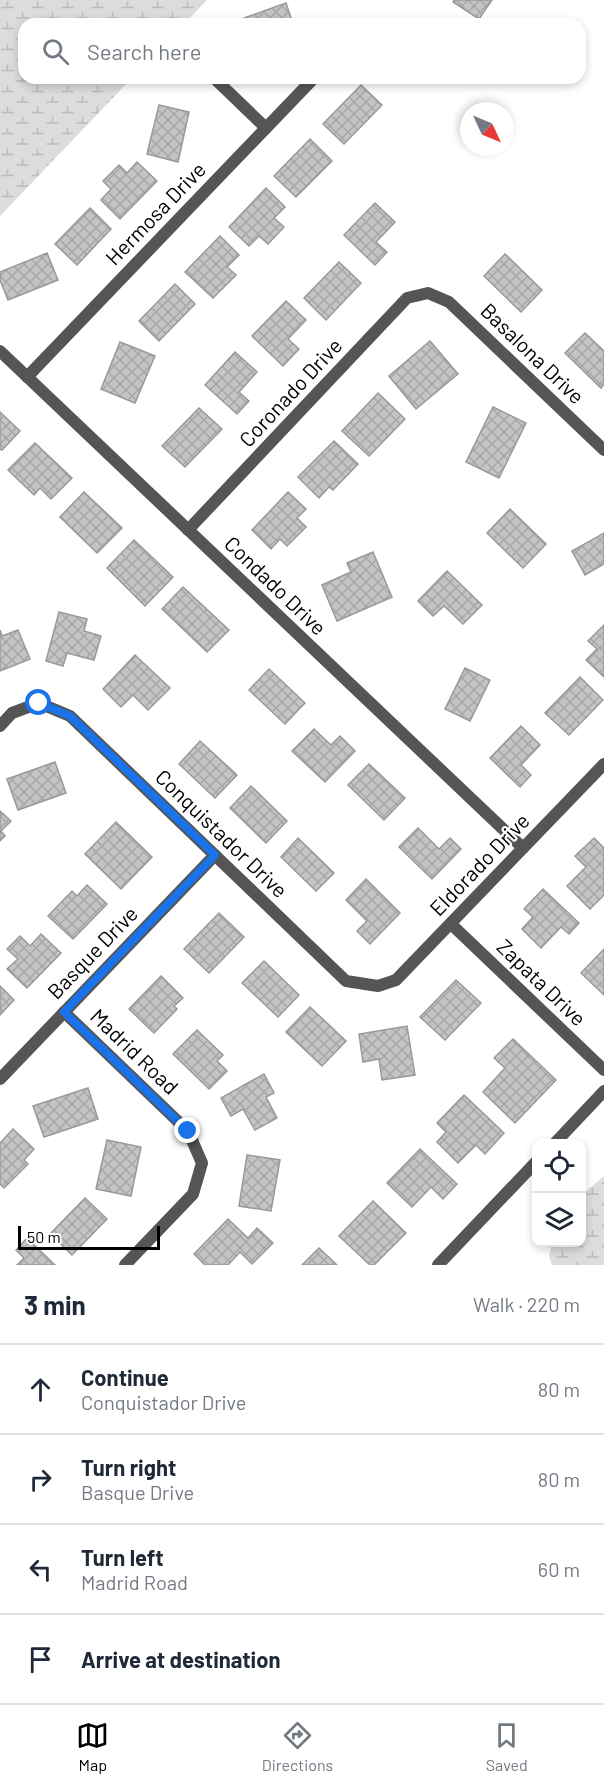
<!DOCTYPE html>
<meta charset="utf-8">
<style>
body{margin:0;font-family:Barlow,sans-serif;background:#f2f2f3;color:#1f2937}
.controls{position:absolute;right:18px;bottom:18px;display:grid;overflow:hidden;border-radius:12px;box-shadow:0 3px 9px #0003}
.controls button{width:54px;height:54px;display:grid;place-items:center;padding:0;border:0;border-bottom:2px solid #e0e1e3;background:#fff;color:#1f2937;font:30px sans-serif}
.compass{position:absolute;left:460px;top:102px;width:54px;height:54px;border-radius:50%;background:#fff;box-shadow:0 3px 9px #0003;rotate:134deg}
.scale{position:absolute;left:18px;bottom:15px;width:142px;box-sizing:border-box;padding-left:6px;border:3px solid #000;border-top:0;font-size:16px;line-height:21px;white-space:nowrap;color:#000;-webkit-text-stroke:4px #fff;paint-order:stroke}
.stop{position:absolute;width:18px;height:18px;margin:-14px;border:4px solid #1a73e8;border-radius:50%;background:#fff}
.stop.end{background:#1a73e8;border-color:#fff;box-shadow:0 2px 6px #0008}
.list{margin:0;padding:0;list-style:none}
h2{display:flex;justify-content:space-between;align-items:center;height:78px;margin:0;padding:0 24px;font-size:26px}
h2 small{font-size:20px;font-weight:400;color:#747a83}
.list li{display:grid;grid-template-columns:39px 1fr auto;gap:18px;align-items:center;box-sizing:border-box;height:90px;padding:0 24px;border-top:2px solid #e0e1e3}
.list b{display:block;font-size:22px;white-space:nowrap}
.list p{margin:0;font-size:20px;white-space:nowrap;color:#747a83}
.list em{font-size:20px;font-style:normal;color:#747a83}
.icon{flex:none;width:33px;height:33px;fill:none;stroke:currentColor;stroke-width:2;stroke-linecap:round;stroke-linejoin:round}
.map{position:relative;flex:none;width:604px;height:1265px;overflow:hidden}
.search{position:absolute;background:#fff;box-shadow:0 3px 9px #0003;left:18px;right:18px;top:18px;height:66px;display:flex;align-items:center;gap:15px;box-sizing:border-box;padding:0 21px;border-radius:18px;color:#747a83;font-size:22px}
.sheet{height:438px;background:#fff}
nav{display:flex;justify-content:space-around;align-items:center;box-sizing:border-box;height:84px;border-top:2px solid #e0e1e3;background:#fff;font-size:16px;color:#747a83}
nav a{display:grid;justify-items:center;gap:3px}
nav .on{color:#000}
.map>svg:first-child{display:block}
.wetland{fill:url(#wetland-marsh)}
.building{fill:url(#building-cross-hatch);stroke:#999;stroke-width:1.5}
.lines{fill:none;stroke-linecap:round;stroke-linejoin:round}
.street{stroke:#555;stroke-width:12}
.route{stroke:#1a73e8;stroke-width:8}
.labels{text-anchor:middle;stroke-width:4.5;stroke-linejoin:round;paint-order:stroke}
.street-label{font-size:21px;fill:#000;stroke:#fff}
</style>
<div class="map">
<svg width="604" height="1265" viewBox="0 0 604 1265">
<defs>
<pattern id="wetland-marsh" width="20" height="14" patternUnits="userSpaceOnUse" patternTransform="scale(1.5)"><rect width="20" height="14" fill="#dcdcdc"/><path d="M1 5h8M5 5V1M11 12h8M15 12V8" fill="none" stroke="#bbb"/></pattern>
<pattern id="building-cross-hatch" width="8" height="8" patternUnits="userSpaceOnUse" patternTransform="scale(1.5)"><rect width="8" height="8" fill="#c4c4c4"/><path d="M0 0l8 8M0 8l8-8" fill="none" stroke="#a7a7a7"/></pattern>
</defs>
<rect width="100%" height="100%" fill="#fff"/>
<g class="wetland">
<path d="M0 0H207L184 24H24V78H132L0 216Z"/>
<path d="M604 1176V1265H552L549 1256 552 1243 582 1242V1195Z"/>
</g>
<g class="building">
<path d="M454 0H492L479 19 453 2Z"/>
<path d="M286 3 293 24H237L236 21Z"/>
<path d="M361 85 382 105 344 144 323 124Z"/>
<path d="M159 105 189 112 178 162 147 154Z"/>
<path d="M310 139 332 161 296 197 274 176Z"/>
<path d="M137 162 157 181 120 219 101 200 111 189 103 181 119 165 127 173Z"/>
<path d="M266 188 285 207 274 218 284 227 268 244 259 236 249 246 229 227Z"/>
<path d="M375 203 395 222 376 242 387 252 375 265 344 235Z"/>
<path d="M90 208 111 229 77 265 55 244Z"/>
<path d="M220 236 239 255 227 267 236 275 213 298 185 272Z"/>
<path d="M47 253 58 280 8 300 0 280V272Z"/>
<path d="M505 254 542 290 521 312 484 276Z"/>
<path d="M339 262 361 283 326 320 304 298Z"/>
<path d="M175 284 195 304 159 341 139 321Z"/>
<path d="M286 301 306 320 288 339 299 349 283 366 252 336Z"/>
<path d="M585 333 604 351V384L601 388 565 353Z"/>
<path d="M430 341 458 374 416 409 389 376Z"/>
<path d="M120 342 155 356 135 403 101 389Z"/>
<path d="M235 352 257 372 239 392 249 401 237 414 205 385Z"/>
<path d="M378 393 405 419 369 456 342 431Z"/>
<path d="M493 407 526 423 499 478 466 462Z"/>
<path d="M199 408 222 429 185 467 162 446Z"/>
<path d="M0 412 20 431 2 450 0 449Z"/>
<path d="M334 441 358 464 333 490 329 487 319 498 298 477Z"/>
<path d="M35 443 72 478 51 499 40 488 34 495 8 470Z"/>
<path d="M84 492 122 528 97 553 60 517Z"/>
<path d="M288 492 306 509 297 518 306 527 287 546 280 539 271 549 252 530Z"/>
<path d="M510 509 546 544 523 568 487 533Z"/>
<path d="M604 533V564L585 575 572 551Z"/>
<path d="M134 540 173 577 145 606 107 568Z"/>
<path d="M373 552 392 597 337 621 322 585 351 572 347 563Z"/>
<path d="M447 571 482 605 463 624 444 606 433 616 418 601Z"/>
<path d="M183 587 229 630 207 652 162 609Z"/>
<path d="M59 612 87 619 84 631 101 636 94 660 67 653 63 666 46 661Z"/>
<path d="M604 625V677L586 660 597 649 588 641Z"/>
<path d="M0 630 2 636 18 630 30 659 0 671Z"/>
<path d="M135 655 170 688 148 710 133 695 121 707 103 689Z"/>
<path d="M465 668 490 680 470 721 445 709Z"/>
<path d="M269 669 305 703 285 724 249 690Z"/>
<path d="M580 677 603 700 569 735 545 713Z"/>
<path d="M521 726 540 745 521 765 531 775 520 787 490 758Z"/>
<path d="M314 729 331 745 340 736 355 751 325 782 292 751Z"/>
<path d="M200 741 237 775 215 798 179 764Z"/>
<path d="M55 762 66 793 18 810 7 779Z"/>
<path d="M369 764 405 798 384 820 348 785Z"/>
<path d="M251 786 287 821 266 843 230 808Z"/>
<path d="M0 811 11 821 1 831 5 836 0 841Z"/>
<path d="M116 822 152 857 121 889 85 854Z"/>
<path d="M418 828 439 849 450 838 461 849 432 879 399 847Z"/>
<path d="M298 838 334 873 316 891 281 857Z"/>
<path d="M594 838 604 848V895L590 909 567 886 586 867 575 856Z"/>
<path d="M366 879 400 913 370 944 357 931 367 921 346 900Z"/>
<path d="M87 885 107 904 73 939 48 916 72 891 77 896Z"/>
<path d="M543 889 579 923 569 934 561 927 541 948 522 929 533 917 524 909Z"/>
<path d="M219 913 244 937 209 973 184 949Z"/>
<path d="M41 934 61 953 27 988 7 969 18 959 7 949 20 936 30 946Z"/>
<path d="M604 949V995L581 973Z"/>
<path d="M264 961 299 995 278 1017 242 983Z"/>
<path d="M161 976 183 998 174 1006 177 1009 154 1033 129 1009Z"/>
<path d="M456 980 481 1003 445 1040 420 1017Z"/>
<path d="M0 986 14 1000 0 1015Z"/>
<path d="M310 1007 346 1041 322 1066 286 1032Z"/>
<path d="M407 1026 415 1075 382 1080 379 1059 363 1062 359 1034Z"/>
<path d="M197 1030 223 1055 217 1061 227 1071 209 1089 173 1054Z"/>
<path d="M513 1039 556 1080 515 1123 483 1092 505 1068 494 1058Z"/>
<path d="M264 1074 274 1093 266 1097 277 1118 255 1130 243 1109 231 1116 221 1098Z"/>
<path d="M88 1088 98 1119 44 1137 33 1106Z"/>
<path d="M464 1095 504 1133 485 1154 476 1145 458 1163 437 1142 446 1132 437 1123Z"/>
<path d="M13 1129 34 1149 24 1160 28 1164 4 1188 0 1184V1143Z"/>
<path d="M107 1140 141 1147 131 1196 96 1189Z"/>
<path d="M420 1149 457 1184 443 1199 431 1187 412 1207 387 1183Z"/>
<path d="M247 1155 280 1160 271 1211 239 1206Z"/>
<path d="M85 1198 107 1219 72 1255 50 1234Z"/>
<path d="M373 1201 406 1233 374 1265H370L339 1236Z"/>
<path d="M228 1219 248 1238 257 1228 273 1243 252 1264 240 1252 228 1265H205L194 1254Z"/>
<path d="M27 1238 55 1265H17L24 1258 16 1250Z"/>
<path d="M319 1248 337 1265H302Z"/>
</g>
<g class="lines">
<g class="street">
<path d="M214 78 266 128"/>
<path d="M0 351 523 848"/>
<path d="M27 377 314 78"/>
<path d="M188 530 407 298 428 293 449 302 604 450"/>
<path d="M0 726 12 713 39 703 70 716 346 981 378 986 396 980 604 764"/>
<path d="M451 924 604 1070"/>
<path d="M64 1012 188 1131 202 1163 193 1194 125 1265"/>
<path d="M0 1079 215 855"/>
<path d="M554 1144 604 1091"/>
<path d="M438 1265 536 1162"/>
</g>
</g>
<g class="lines">
<path class="route" d="M39 703 70 716 215 855 64 1012 188 1131"/>
</g>
<g class="labels">
<g class="street-label">
<text transform="translate(156 214) rotate(-46)" y="7">Hermosa Drive</text>
<text transform="translate(532 354) rotate(44)" y="7">Basalona Drive</text>
<text transform="translate(291 393) rotate(-47)" y="7">Coronado Drive</text>
<text transform="translate(275 586) rotate(44)" y="7">Condado Drive</text>
<text transform="translate(221 834) rotate(44)" y="7">Conquistador Drive</text>
<text transform="translate(480 865) rotate(-46)" y="7">Eldorado Drive</text>
<text transform="translate(93 953) rotate(-46)" y="7">Basque Drive</text>
<text transform="translate(541 983) rotate(44)" y="7">Zapata Drive</text>
<text transform="translate(134 1052) rotate(44)" y="7">Madrid Road</text>
</g>
</g>
</svg>
<div class="controls">
<button><svg class="icon" aria-label="locate" viewBox="0 0 24 24"><circle cx="12" cy="12" r="6"/><path d="M12 2v4M12 18v4M2 12h4M18 12h4"/></svg></button>
<button><svg class="icon" aria-label="layers" viewBox="0 0 24 24"><path d="M12 4l9 5-9 5-9-5zM3 14l9 5 9-5"/></svg></button>
</div>
<svg class="compass" viewBox="-18 -18 36 36"><path d="M0-13l5 13h-10z" fill="#e53935"/><path d="M0 13l5-13h-10z" fill="#747a83"/></svg>
<div class="scale">50 m</div>
<div class="stop" style="left:39px;top:703px"></div>
<div class="stop end" style="left:188px;top:1131px"></div>
<div class="search"><svg class="icon" aria-label="search" viewBox="0 0 24 24"><circle cx="10" cy="10" r="6"/><path d="M15 15l6 6"/></svg>Search here</div>
</div>
<section class="sheet">
<h2>3 min<small>Walk · 220 m</small></h2>
<ul class="list">
<li><svg class="icon" aria-label="ahead" viewBox="0 0 24 24"><path d="M12 20V5M6 11l6-6 6 6"/></svg><div><b>Continue</b><p>Conquistador Drive</p></div><em>80 m</em></li>
<li><svg class="icon" aria-label="right" viewBox="0 0 24 24"><path d="M7 20v-9h11M14 6l5 5-5 5"/></svg><div><b>Turn right</b><p>Basque Drive</p></div><em>80 m</em></li>
<li><svg class="icon" aria-label="left" viewBox="0 0 24 24"><path d="M17 20v-9H6M10 6l-5 5 5 5"/></svg><div><b>Turn left</b><p>Madrid Road</p></div><em>60 m</em></li>
<li><svg class="icon" aria-label="arrive" viewBox="0 0 24 24"><path d="M6 21V4h12l-3 4 3 4H6"/></svg><div><b>Arrive at destination</b></div></li>
</ul>
</section>
<nav>
<a class="on"><svg class="icon" aria-label="map" viewBox="0 0 24 24"><path d="M3 6l6-2 6 2 6-2v14l-6 2-6-2-6 2zM9 4v14M15 6v14"/></svg>Map</a>
<a><svg class="icon" aria-label="directions" viewBox="0 0 24 24"><path d="M12 3l9 9-9 9-9-9zM9 14v-3h6M13 9l2 2-2 2"/></svg>Directions</a>
<a><svg class="icon" aria-label="saved" viewBox="0 0 24 24"><path d="M7 4h10v16l-5-4-5 4z"/></svg>Saved</a>
</nav>
